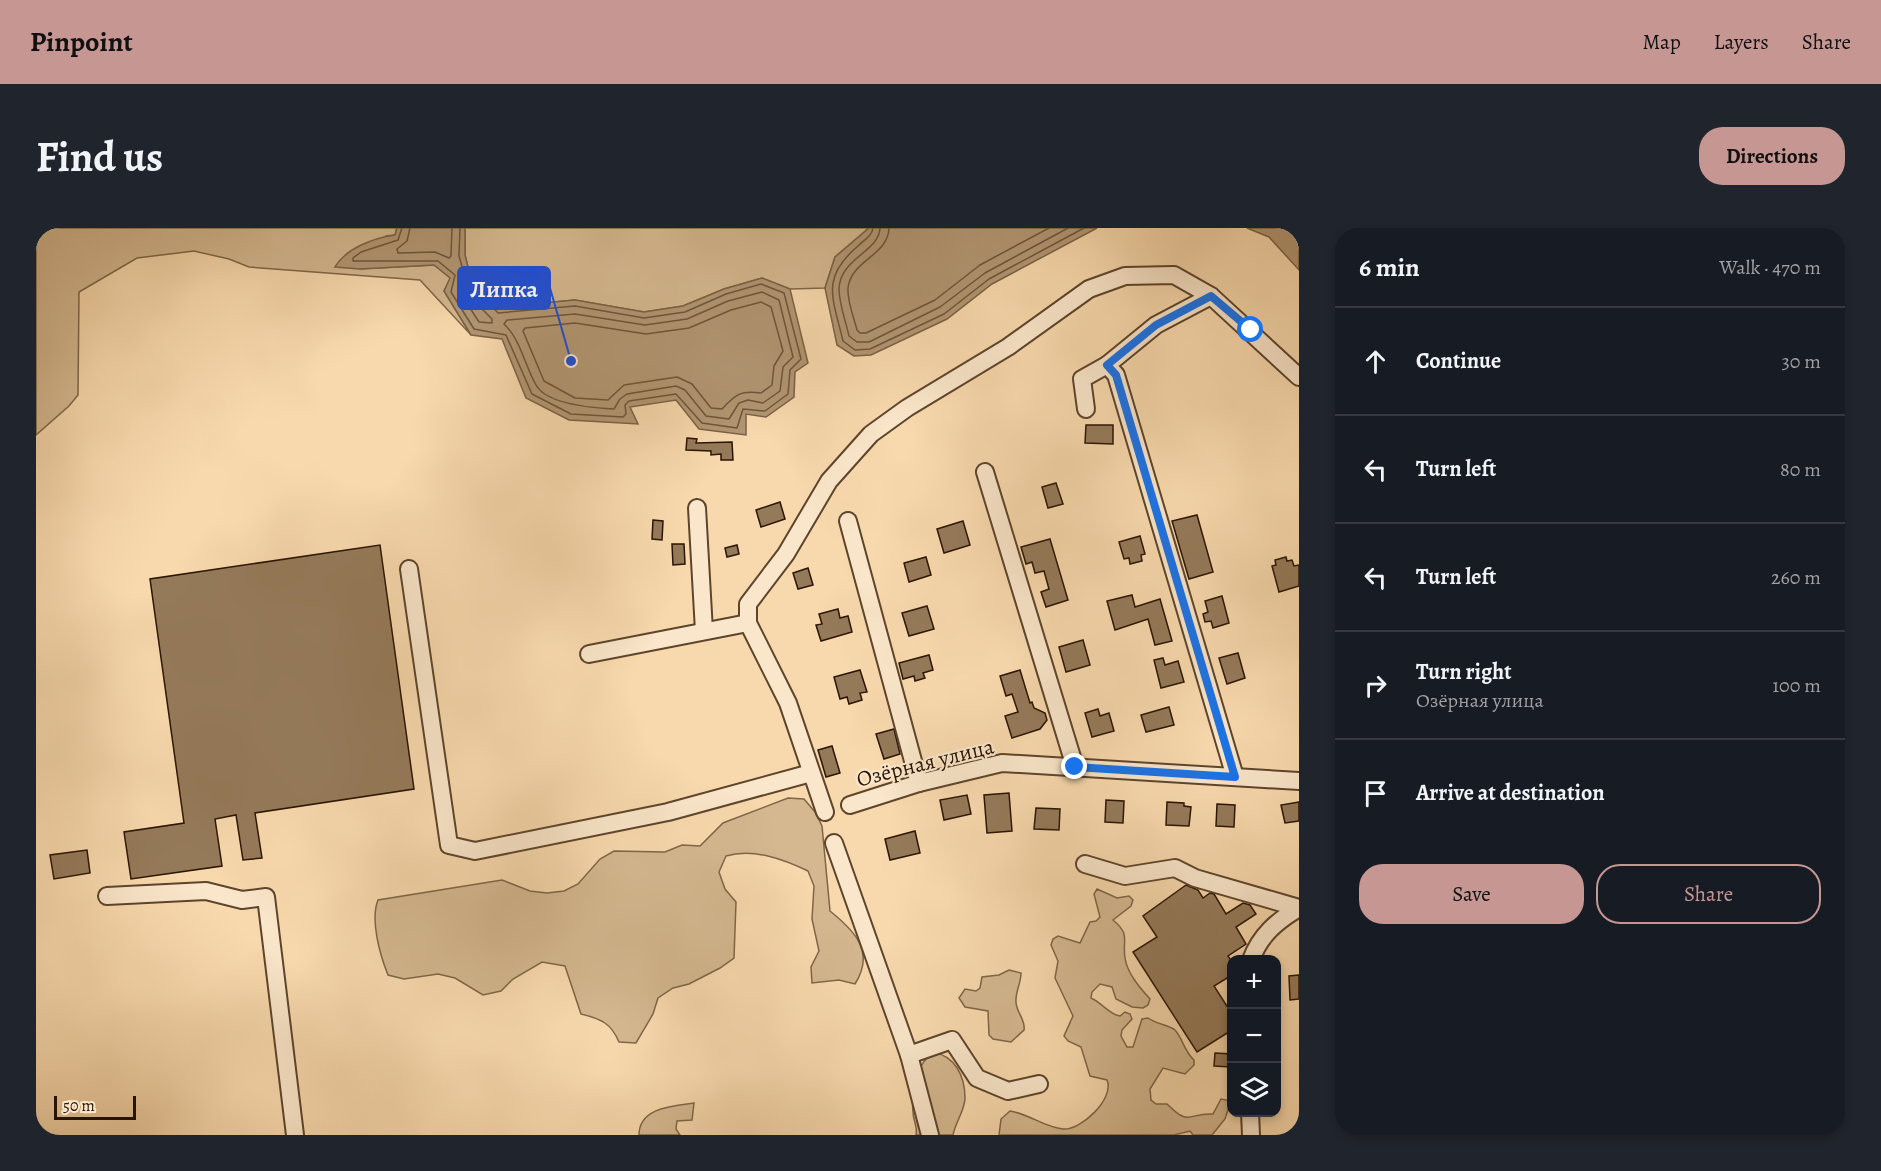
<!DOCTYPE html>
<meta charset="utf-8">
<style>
body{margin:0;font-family:Alegreya,serif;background:#20242c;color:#f1f3f6}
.controls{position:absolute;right:18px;bottom:18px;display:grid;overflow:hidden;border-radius:12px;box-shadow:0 3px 9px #0003}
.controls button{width:54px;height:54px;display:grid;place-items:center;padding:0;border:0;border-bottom:2px solid #363941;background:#171b24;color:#f1f3f6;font:30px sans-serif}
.scale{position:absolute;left:18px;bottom:15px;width:82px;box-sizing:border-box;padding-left:6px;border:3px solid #291401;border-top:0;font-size:16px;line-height:21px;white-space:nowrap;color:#291401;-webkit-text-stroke:4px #fae6ca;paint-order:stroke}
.stop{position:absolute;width:18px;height:18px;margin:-14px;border:4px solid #1a73e8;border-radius:50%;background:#fff}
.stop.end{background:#1a73e8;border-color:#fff;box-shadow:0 2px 6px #0008}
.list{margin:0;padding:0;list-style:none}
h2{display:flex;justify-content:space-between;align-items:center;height:78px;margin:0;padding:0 24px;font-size:26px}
h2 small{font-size:20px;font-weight:400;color:#9ea1a6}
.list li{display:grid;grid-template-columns:39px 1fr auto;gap:18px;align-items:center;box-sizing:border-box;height:108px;padding:0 24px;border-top:2px solid #363941}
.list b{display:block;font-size:22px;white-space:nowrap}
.list p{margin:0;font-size:20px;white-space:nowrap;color:#9ea1a6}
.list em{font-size:20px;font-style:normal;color:#9ea1a6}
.actions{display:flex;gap:12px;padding:18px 24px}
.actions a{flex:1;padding:14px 0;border:2px solid #c59692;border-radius:24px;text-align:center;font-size:21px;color:#c59692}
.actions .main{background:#c59692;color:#111}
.icon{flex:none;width:33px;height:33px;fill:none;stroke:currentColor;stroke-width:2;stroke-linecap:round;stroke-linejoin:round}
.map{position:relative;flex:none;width:1263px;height:907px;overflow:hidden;border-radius:24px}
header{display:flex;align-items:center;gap:36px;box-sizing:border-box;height:84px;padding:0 30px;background:#c59692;color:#111}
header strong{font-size:28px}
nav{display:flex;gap:33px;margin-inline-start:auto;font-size:21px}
.intro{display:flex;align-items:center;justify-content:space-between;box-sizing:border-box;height:144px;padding:0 36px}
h1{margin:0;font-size:42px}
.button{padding:15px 27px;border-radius:24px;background:#c59692;color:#111;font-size:21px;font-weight:700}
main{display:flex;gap:36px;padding:0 36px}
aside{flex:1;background:#171b24;border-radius:24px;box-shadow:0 3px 9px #0003}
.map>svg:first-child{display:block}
.green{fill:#d5b890;stroke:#7f6648;stroke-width:1.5}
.water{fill:#b29673;stroke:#7b6245;stroke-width:1.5}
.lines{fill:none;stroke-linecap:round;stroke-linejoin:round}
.shore{stroke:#6e553a;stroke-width:1.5}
.building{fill:#957a5a;stroke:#291401;stroke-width:1.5}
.minor-casing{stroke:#5d452c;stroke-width:20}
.minor{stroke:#fae6ca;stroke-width:16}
.route{stroke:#1a73e8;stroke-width:8}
.labels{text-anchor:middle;stroke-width:4.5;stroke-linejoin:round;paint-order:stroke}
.street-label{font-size:22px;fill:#291401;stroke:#fae6ca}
.leader{fill:none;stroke:#1d4ed8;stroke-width:2}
.callout-dot{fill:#1d4ed8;stroke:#fae6ca;stroke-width:2}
.callout{fill:#1d4ed8;stroke:#1d4ed8;stroke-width:2}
.callout-label{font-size:24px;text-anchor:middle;font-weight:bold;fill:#fff}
</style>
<header>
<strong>Pinpoint</strong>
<nav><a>Map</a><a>Layers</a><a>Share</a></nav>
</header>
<div class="intro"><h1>Find us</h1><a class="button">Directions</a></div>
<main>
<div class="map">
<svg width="1263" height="907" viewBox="0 0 1263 907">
<rect width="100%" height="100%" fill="#f8d9ad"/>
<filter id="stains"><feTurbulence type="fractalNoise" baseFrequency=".00333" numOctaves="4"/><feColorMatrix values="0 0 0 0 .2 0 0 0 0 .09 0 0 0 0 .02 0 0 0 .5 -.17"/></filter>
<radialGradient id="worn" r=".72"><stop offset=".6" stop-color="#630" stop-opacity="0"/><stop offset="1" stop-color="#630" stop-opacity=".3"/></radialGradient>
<g class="green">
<path d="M0 0H361L359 7 350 8 324 41 398 37 415 50 408 63 435 107 384 52 213 39 193 31 158 23 101 30 43 64 42 167 33 178 0 207Z"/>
<path d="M429 0H833L799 29 789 60 754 61 726 50 688 61 647 78 608 84 539 72 463 79 434 47 429 27Z"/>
<path d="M752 570 768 571 779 584 786 598 794 683C820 704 839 724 819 756L803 752 776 755 775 739 783 723 776 691 778 658 772 643C747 631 717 620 690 628L683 644 689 661 700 674 698 730 684 740 653 756 637 760 622 770 617 786 600 815 583 814C575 795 565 791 545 786L529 738 506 734 477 751 465 763 447 767 419 750 402 746 368 751 352 747C344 727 334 692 342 672L466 652 494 663 511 665 528 663 542 656 564 631 578 623 629 624 646 617 664 618 687 595Z"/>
<path d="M1061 661 1081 670 1093 668 1097 672 1095 678 1077 692C1095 707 1086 711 1089 730 1091 745 1104 760 1114 771L1112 777 1107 780 1096 779 1080 771 1076 759 1064 756 1056 764 1055 770C1065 774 1074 787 1084 788L1089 784 1094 786 1096 791 1086 802 1085 808 1091 819H1097L1106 791 1112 790C1120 796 1133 797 1139 802 1147 811 1148 823 1158 832V837L1149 846 1127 840 1114 861 1115 872 1120 876H1131C1154 899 1151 885 1177 886L1185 871 1195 873 1189 891 1176 907H1157L1154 903 1138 907H963L965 891 974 883C993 886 1008 899 1027 901 1044 903 1079 871 1071 852L1054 848 1045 819 1032 813 1028 808 1037 788 1019 750 1022 733 1015 717 1017 711 1022 708 1044 715 1054 694 1060 693 1064 689 1058 666Z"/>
<path d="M973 742 985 745C985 755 979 765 980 774 980 784 990 792 988 802L975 814 957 811 953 807 952 783 929 779 923 770 929 761 940 763 944 760 946 749 963 747Z"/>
<path d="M897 824C919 828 929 848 929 870 929 882 919 895 917 907H880C882 898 877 893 877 884 875 861 879 839 897 824Z"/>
<path d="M658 875 656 892 641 893 640 901 644 907H603C603 879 638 878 658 875Z"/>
</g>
<g class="water">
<path d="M361 0H429V27L434 47 464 79 539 72 608 84 647 78 688 61 726 50 754 61 772 135 759 144 758 169 730 189 710 186V207L663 201 640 172 594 179 602 196 533 192 490 170 466 111 435 107 408 63 414 50 398 37 324 41 299 39C310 20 338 10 359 7Z"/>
<path d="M833 0H1061L956 56 911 91 835 127 818 128 801 117 789 60 799 29Z"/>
<path d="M1211 0H1263V42L1233 9Z"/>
</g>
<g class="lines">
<g class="shore">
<path d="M366 0 362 12 325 24 317 30V33H402L419 47 415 64 438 101 470 107 496 166 535 186 587 189 590 186 589 177 593 173 640 166 666 195 701 200 707 181 729 183 752 166 754 142 765 131 748 65 725 56 690 66 649 84 608 90 539 78 462 85 429 49 423 28 424 0"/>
<path d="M374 0 371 13 361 21 362 25 399 24 413 30 415 28 416 0"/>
<path d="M837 0C836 8 828 12 822 18 784 50 797 70 807 113L819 122 834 121 908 86 953 51 1048 0"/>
<path d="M844 0C843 24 804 30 803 61 803 76 810 94 813 108L821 114H833L904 79 949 45 1032 0"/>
<path d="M853 0C852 28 815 32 812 60 811 73 818 90 821 102L824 105H830L899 72 944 37 1013 0"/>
<path d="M427 62 456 91V95L443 94 425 66Z"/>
<path d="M726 64 743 72 757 129 747 139 744 163 727 175 712 172 703 175 693 191 670 188 649 162 640 158 591 166 584 171 578 181C558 180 511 177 500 157 488 136 485 112 468 96L471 92 539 86 609 97 651 91 692 73Z"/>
<path d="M725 74 735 79 747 123 738 138 736 157 725 165C704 162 699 167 686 181L675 180 656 156 641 149 588 157 572 172 539 170 508 153 487 103 489 100 539 95 610 106 653 100 695 82Z"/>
</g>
</g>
<g class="building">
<path d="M1050 197H1077V216L1049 215Z"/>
<path d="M651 210 661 211 660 215 696 214 697 232H685V226L675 227V223L650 222Z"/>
<path d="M1020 255 1027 276 1012 280 1006 259Z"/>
<path d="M744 274 749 291 725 299 720 282Z"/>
<path d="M1161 287 1177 344 1153 351 1136 293Z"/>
<path d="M617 292 627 293 626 312 616 311Z"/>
<path d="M927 293 934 317 908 325 901 301Z"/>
<path d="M1104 308 1109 326 1105 327 1106 333 1094 336 1093 330 1088 331 1083 314Z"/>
<path d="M1014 311 1032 372 1010 379 1005 364 1013 361 1008 343 999 345 996 334 990 336 985 319Z"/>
<path d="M636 316H648L649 336 637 337Z"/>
<path d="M344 317 378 561 219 585 226 630 207 632 200 587 179 591 186 638 95 651 88 604 148 595 114 351Z"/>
<path d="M701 317 703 326 691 329 689 320Z"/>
<path d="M890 329 895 347 873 354 868 335Z"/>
<path d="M1250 329 1251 333 1256 332 1258 338 1263 337V358L1243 364 1236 338 1240 337 1239 332Z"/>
<path d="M772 340 777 357 762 361 757 345Z"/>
<path d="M1096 367 1099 379 1124 371 1136 413 1119 417 1112 391 1079 402 1071 373Z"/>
<path d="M1186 368 1193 395 1177 400 1175 393 1169 394 1167 386 1172 384 1169 373Z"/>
<path d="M891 378 898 401 873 408 866 385Z"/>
<path d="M802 381 804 390 812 388 816 404 785 413 780 397 786 396 783 386Z"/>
<path d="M1047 412 1054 437 1030 444 1023 419Z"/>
<path d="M1202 425 1209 450 1191 456 1183 430Z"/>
<path d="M893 427 897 442 887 445 889 450 879 453 878 448 867 451 863 435Z"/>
<path d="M1127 430 1129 437 1142 433 1148 454 1125 460 1118 432Z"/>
<path d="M824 442 831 464 824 465 826 472 813 476 811 469 804 471 798 449Z"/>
<path d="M984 442 994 475 996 474 998 480 1009 485 1011 492 1004 501 976 510 969 488 982 484 976 466 970 468 964 448Z"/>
<path d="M1133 479 1138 497 1110 504 1105 487Z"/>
<path d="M1062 481 1064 488 1073 485 1078 503 1056 509 1049 485Z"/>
<path d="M858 501 864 526 848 531 840 506Z"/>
<path d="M796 518 804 545 790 549 782 522Z"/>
<path d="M973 565 976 603 951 605 948 567Z"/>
<path d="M931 567 935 586 908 592 904 572Z"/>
<path d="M1070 572 1088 573 1087 595 1069 594Z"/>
<path d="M1131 574 1148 575V578L1155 579 1153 598 1130 597Z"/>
<path d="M1263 574V593L1249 595 1245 577Z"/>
<path d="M1181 576 1199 577 1198 599 1180 598Z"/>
<path d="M1000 580 1024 581 1023 602 998 601Z"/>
<path d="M879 603 884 625 854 632 849 611Z"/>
<path d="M51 622 54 645 18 651 14 627Z"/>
<path d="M1150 657 1162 662 1167 670 1174 665 1178 666 1190 686 1207 675 1214 677 1220 686 1200 699 1210 716 1192 728 1196 734V747L1178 758 1196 786V802L1161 824 1097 724 1121 709 1107 688Z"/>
<path d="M1263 747V771L1254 772 1253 748Z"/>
<path d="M1179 825 1196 826 1195 839 1178 838Z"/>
</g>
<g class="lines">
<defs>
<g id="minor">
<path d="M1175 68 1120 97 1071 137 1080 147 1199 549"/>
<path d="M1050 181 1046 151 1071 137"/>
<path d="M949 244 1039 539"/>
<path d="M661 280 668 403"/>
<path d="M812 293 883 555"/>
<path d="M373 341 413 617 439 623 632 584 775 545"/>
<path d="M553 426 712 395"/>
<path d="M814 577 883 555 966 535 1263 553"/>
<path d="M789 584 752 475 712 395V376L750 326 793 253 835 206 871 180 972 119 1053 61 1089 48 1138 47 1175 68 1263 149"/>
<path d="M798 615 873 827 894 907"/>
<path d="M1049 636 1089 648 1139 640 1159 650 1263 680"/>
<path d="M71 668 170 663 206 672 230 669 259 907"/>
<path d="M1215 732C1224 707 1241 693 1263 680"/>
<path d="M873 827 916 812 941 850 972 863 1003 856"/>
<path d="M1214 884 1215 907"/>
</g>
</defs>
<use href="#minor" class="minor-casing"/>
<use href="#minor" class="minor"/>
</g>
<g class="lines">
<path class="route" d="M1039 539 1199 549 1080 147 1071 137 1120 97 1175 68 1215 102"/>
</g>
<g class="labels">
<g class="street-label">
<text transform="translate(889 534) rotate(-14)" y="8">Озёрная улица</text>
</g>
</g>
<path class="leader" d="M535 133L514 60"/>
<circle class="callout-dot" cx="535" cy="133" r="6"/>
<rect class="callout" x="422" y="39" width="92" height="42" rx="6"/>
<g class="callout-label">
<text x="468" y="69">Липка</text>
</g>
<rect width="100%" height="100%" filter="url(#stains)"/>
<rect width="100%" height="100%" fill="url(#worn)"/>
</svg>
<div class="controls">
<button>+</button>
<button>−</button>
<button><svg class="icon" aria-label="layers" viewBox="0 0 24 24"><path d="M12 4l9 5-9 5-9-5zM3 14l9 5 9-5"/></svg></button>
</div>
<div class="scale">50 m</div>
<div class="stop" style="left:1215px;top:102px"></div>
<div class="stop end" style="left:1039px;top:539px"></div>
</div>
<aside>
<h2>6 min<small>Walk · 470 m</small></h2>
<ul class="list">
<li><svg class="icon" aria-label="ahead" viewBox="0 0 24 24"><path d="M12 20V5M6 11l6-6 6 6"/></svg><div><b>Continue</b></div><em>30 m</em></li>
<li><svg class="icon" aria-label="left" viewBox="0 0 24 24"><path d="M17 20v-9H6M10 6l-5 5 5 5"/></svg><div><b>Turn left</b></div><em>80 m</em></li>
<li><svg class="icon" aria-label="left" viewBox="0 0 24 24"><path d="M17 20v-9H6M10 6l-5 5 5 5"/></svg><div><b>Turn left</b></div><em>260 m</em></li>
<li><svg class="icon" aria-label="right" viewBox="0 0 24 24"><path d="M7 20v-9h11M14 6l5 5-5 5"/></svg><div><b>Turn right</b><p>Озёрная улица</p></div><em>100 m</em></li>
<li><svg class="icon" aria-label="arrive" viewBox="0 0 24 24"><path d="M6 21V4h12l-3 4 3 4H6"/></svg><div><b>Arrive at destination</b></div></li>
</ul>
<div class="actions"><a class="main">Save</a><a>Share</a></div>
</aside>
</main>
